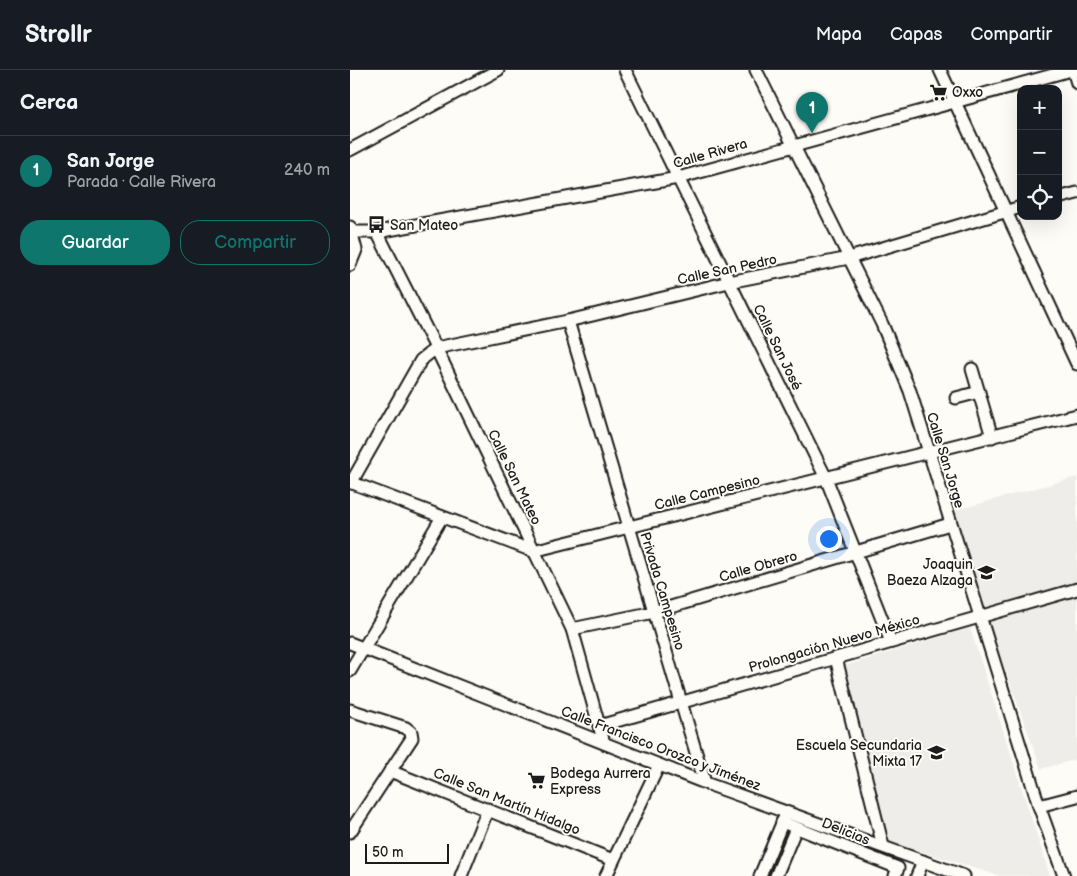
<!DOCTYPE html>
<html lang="es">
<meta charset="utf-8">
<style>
body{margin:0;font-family:"Balsamiq Sans",sans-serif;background:#242831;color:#f1f3f6}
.controls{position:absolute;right:15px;top:15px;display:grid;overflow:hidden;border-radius:10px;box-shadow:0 5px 20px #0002}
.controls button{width:45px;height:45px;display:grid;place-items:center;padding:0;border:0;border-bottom:1px solid #363941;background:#171b24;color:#f1f3f6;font:25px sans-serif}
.scale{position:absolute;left:15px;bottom:12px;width:84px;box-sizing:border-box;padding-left:5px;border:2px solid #1c1c1c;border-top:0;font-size:14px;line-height:18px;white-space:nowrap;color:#1c1c1c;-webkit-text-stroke:4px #fdfcf7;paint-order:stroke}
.you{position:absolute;left:478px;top:468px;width:18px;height:18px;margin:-12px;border:4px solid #fff;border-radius:50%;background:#1a73e8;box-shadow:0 0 0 8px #1a73e833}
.badge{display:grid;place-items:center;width:32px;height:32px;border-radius:50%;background:#0f766e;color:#fff;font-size:16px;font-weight:700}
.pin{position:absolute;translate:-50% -41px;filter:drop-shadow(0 1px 2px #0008)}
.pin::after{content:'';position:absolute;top:26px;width:18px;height:15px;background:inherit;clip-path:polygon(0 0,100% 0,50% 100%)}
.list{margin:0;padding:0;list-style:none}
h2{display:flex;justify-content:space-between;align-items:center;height:65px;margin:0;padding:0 20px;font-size:21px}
h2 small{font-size:16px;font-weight:400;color:#9ea1a6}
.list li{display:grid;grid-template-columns:32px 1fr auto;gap:15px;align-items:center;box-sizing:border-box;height:70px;padding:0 20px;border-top:1px solid #363941}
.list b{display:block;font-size:19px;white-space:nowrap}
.list p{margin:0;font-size:16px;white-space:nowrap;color:#9ea1a6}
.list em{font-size:16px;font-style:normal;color:#9ea1a6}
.actions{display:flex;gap:10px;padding:15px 20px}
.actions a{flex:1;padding:11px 0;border:1px solid #0f766e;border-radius:20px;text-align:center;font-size:18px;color:#0f766e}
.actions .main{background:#0f766e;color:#fff}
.icon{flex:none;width:28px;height:28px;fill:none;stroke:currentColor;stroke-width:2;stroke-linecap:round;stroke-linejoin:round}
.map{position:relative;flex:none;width:727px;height:806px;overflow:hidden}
header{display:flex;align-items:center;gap:30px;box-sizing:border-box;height:70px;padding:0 25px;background:#171b24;border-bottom:1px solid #363941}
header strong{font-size:24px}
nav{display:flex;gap:28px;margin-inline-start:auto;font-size:18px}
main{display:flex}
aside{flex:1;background:#171b24}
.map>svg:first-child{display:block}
.built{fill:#eeede9}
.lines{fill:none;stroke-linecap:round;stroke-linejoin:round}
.street-casing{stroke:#1c1c1c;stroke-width:15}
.street{stroke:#fdfcf7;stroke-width:11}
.labels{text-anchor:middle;stroke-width:4;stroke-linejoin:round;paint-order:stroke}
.poi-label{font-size:14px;fill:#1c1c1c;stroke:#fdfcf7;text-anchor:start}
.street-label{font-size:14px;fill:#1c1c1c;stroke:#fdfcf7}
</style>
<header>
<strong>Strollr</strong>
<nav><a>Mapa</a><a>Capas</a><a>Compartir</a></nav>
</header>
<main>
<aside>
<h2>Cerca<small></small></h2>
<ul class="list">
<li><span class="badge">1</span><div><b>San Jorge</b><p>Parada · Calle Rivera</p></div><em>240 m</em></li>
</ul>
<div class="actions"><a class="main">Guardar</a><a>Compartir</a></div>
</aside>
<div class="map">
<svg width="727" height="806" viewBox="0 0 727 806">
<rect width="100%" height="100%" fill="#fdfcf7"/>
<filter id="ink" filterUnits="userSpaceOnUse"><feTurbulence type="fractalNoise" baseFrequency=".02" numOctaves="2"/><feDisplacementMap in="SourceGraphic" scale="10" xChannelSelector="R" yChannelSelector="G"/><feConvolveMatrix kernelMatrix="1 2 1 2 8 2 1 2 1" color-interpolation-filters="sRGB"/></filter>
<g filter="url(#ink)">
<g class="built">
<path d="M727 407V513L635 538 603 441Z"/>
<path d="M727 526V689L691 699 638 551Z"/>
<path d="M620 558 700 806H650L531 769 491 597Z"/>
</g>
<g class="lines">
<defs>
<g id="street">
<path d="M275 0 476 408 541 572"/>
<path d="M406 0 532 254 560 321 689 736 714 806"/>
<path d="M590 0 727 294"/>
<path d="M723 0 727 13"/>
<path d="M0 80 148 0"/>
<path d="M708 128 727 123"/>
<path d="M0 157 6 180 0 195"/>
<path d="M0 162H27L328 108 721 0"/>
<path d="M27 162 86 278 222 559 254 673"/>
<path d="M218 251 355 713"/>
<path d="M622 299 642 367"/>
<path d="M606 328 629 322"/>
<path d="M0 412 183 481 727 345"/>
<path d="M1 413 71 290 86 278 218 251 379 212 499 188 671 137"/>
<path d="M222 559 304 542 600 454"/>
<path d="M0 573 355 713 614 806"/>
<path d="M486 588 533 776"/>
<path d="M0 601 92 447"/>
<path d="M0 640 56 658 61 662 62 668 0 762"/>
<path d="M249 656 727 519"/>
<path d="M40 701 263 790"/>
<path d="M689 736 727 726"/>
<path d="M432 752 548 798 545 806"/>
<path d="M111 806 138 739"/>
<path d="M256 806 309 695"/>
<path d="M410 806 435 746"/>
<path d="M426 806 446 758"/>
<path d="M567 806 573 791"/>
</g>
</defs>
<use href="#street" class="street-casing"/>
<use href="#street" class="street"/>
</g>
</g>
<defs>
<symbol id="supermarket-bare" viewBox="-9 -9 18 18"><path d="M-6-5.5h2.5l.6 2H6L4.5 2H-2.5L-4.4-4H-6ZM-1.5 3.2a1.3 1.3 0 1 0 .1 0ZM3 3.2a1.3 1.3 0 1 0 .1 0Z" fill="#1c1c1c" stroke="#fdfcf7" stroke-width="2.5" paint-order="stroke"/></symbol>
<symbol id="bus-bare" viewBox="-9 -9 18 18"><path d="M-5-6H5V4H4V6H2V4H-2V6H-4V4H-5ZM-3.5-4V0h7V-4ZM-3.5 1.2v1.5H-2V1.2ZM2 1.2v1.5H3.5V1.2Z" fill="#1c1c1c" stroke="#fdfcf7" stroke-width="2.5" paint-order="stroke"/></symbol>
<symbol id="school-bare" viewBox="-9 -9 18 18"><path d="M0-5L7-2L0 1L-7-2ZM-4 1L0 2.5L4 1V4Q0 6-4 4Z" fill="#1c1c1c" stroke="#fdfcf7" stroke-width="2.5" paint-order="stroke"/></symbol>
</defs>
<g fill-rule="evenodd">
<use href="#supermarket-bare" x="576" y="10" width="25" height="25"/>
<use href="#bus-bare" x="14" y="142" width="25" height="25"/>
<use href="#school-bare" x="624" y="490" width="25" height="25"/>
<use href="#school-bare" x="574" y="670" width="25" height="25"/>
<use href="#supermarket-bare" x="174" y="698" width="25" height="25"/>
</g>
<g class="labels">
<g class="poi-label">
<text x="602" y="27">Oxxo</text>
<text x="40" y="160">San Mateo</text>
<text x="623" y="499" text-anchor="end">Joaquin<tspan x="623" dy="16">Baeza Alzaga</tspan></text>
<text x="572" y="680" text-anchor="end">Escuela Secundaria<tspan x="572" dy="16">Mixta 17</tspan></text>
<text x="200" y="708">Bodega Aurrera<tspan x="200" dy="16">Express</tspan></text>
</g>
<g class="street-label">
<text transform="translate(360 83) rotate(-16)" y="5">Calle Rivera</text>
<text transform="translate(377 199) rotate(-12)" y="5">Calle San Pedro</text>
<text transform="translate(428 277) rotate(64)" y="5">Calle San José</text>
<text transform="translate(596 390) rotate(73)" y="5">Calle San Jorge</text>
<text transform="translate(165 407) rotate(64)" y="5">Calle San Mateo</text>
<text transform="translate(357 422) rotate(-14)" y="5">Calle Campesino</text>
<text transform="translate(408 496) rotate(-16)" y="5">Calle Obrero</text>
<text transform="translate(313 521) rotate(73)" y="5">Privada Campesino</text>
<text transform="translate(484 573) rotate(-16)" y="5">Prolongación Nuevo México</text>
<text transform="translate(311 678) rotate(21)" y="5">Calle Francisco Orozco y Jiménez</text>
<text transform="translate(157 731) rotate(22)" y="5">Calle San Martín Hidalgo</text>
<text transform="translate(496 761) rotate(22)" y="5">Delicias</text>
</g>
</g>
</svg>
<div class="controls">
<button>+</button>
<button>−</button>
<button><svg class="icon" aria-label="locate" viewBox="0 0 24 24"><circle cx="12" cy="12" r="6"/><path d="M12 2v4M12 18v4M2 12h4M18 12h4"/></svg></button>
</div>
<div class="scale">50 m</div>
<div class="you"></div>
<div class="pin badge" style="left:462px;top:63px">1</div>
</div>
</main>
